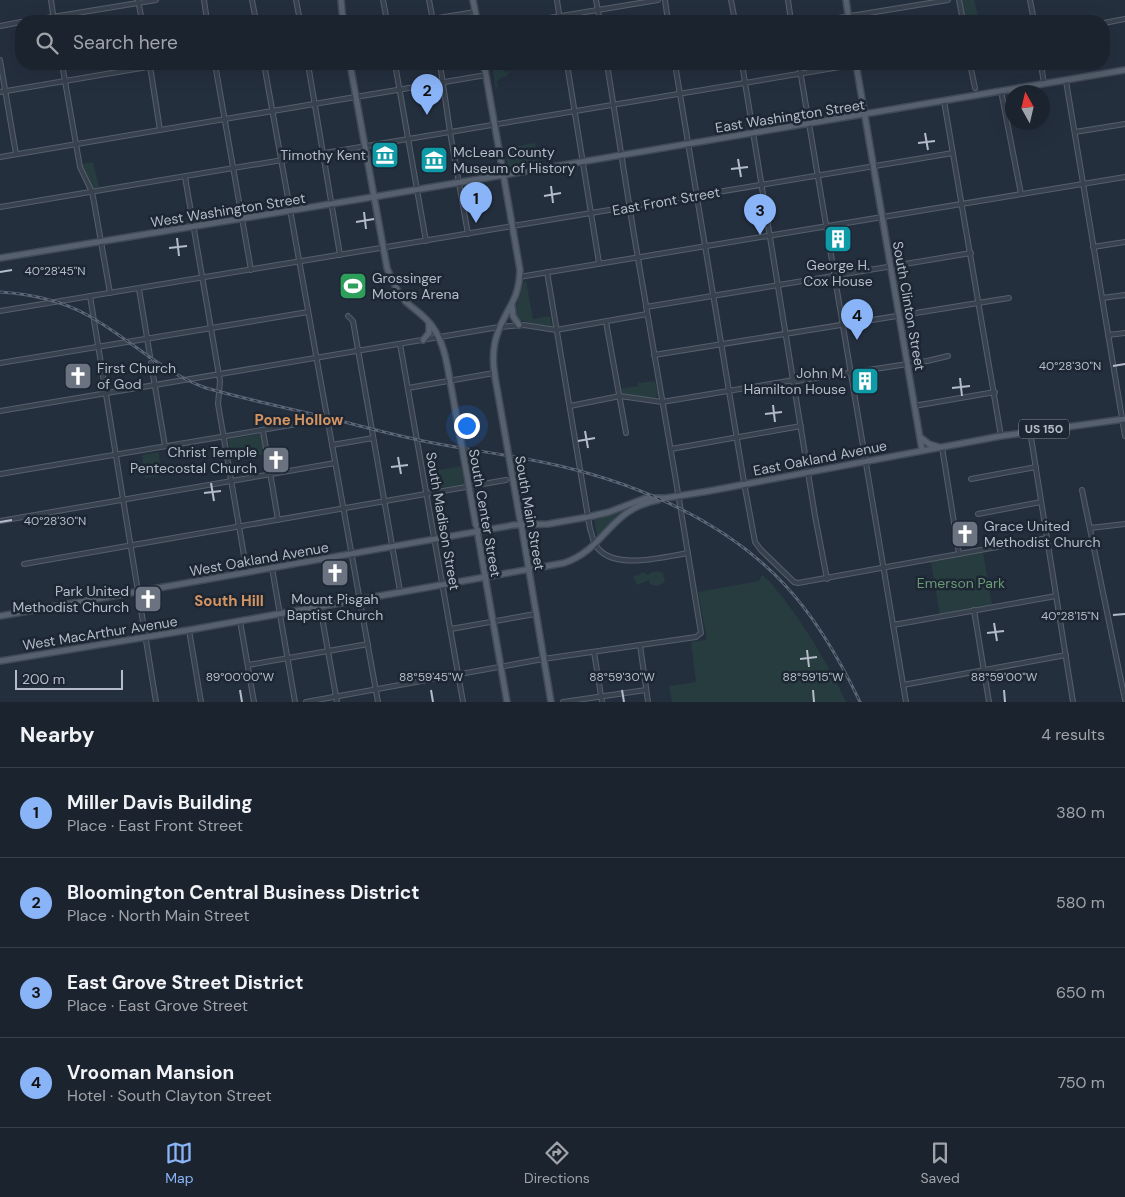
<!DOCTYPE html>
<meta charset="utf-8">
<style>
body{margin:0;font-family:"DM Sans",sans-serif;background:#242b36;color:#f1f3f6}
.compass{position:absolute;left:1005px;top:85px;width:45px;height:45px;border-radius:50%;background:#1b232e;box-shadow:0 5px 20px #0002;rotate:352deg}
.scale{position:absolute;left:15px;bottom:12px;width:108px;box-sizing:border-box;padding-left:5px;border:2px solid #b4bcc9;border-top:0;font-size:14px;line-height:18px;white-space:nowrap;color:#b4bcc9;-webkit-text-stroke:4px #1d2633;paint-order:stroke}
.you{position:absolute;left:466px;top:425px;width:18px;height:18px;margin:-12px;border:4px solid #fff;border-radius:50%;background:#1a73e8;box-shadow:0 0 0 8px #1a73e833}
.badge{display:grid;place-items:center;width:32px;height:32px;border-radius:50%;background:#8ab4f8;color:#111;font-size:16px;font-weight:700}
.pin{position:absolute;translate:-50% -41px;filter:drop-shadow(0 1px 2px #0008)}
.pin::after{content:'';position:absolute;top:26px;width:18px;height:15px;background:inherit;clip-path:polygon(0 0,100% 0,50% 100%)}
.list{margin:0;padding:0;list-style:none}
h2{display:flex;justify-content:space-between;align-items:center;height:65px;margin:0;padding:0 20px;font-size:21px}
h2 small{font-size:16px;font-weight:400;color:#a0a4aa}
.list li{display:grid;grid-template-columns:32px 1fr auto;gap:15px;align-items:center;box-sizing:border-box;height:90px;padding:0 20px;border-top:1px solid #39404a}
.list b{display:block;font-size:19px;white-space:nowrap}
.list p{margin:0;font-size:16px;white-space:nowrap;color:#a0a4aa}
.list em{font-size:16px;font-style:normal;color:#a0a4aa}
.icon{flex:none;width:28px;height:28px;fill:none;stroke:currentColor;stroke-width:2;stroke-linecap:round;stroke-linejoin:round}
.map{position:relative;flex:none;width:1125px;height:702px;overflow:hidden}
.search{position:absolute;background:#1b232e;box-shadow:0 5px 20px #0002;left:15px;right:15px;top:15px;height:55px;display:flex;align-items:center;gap:12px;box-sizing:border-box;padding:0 18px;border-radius:20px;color:#a0a4aa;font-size:19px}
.sheet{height:425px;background:#1b232e}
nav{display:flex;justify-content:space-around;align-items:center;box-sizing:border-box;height:70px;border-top:1px solid #39404a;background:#1b232e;font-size:14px;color:#a0a4aa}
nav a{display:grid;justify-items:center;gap:2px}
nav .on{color:#8ab4f8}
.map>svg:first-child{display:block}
.green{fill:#263c3f}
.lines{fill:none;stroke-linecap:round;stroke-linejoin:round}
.minor-casing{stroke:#565f6c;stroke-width:6}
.major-casing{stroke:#414a57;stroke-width:8}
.minor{stroke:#38414e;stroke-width:4}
.major{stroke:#56606e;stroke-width:5}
.rail-casing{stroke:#5a6575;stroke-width:3}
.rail{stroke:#1d2633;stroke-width:1;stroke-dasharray:4;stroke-linecap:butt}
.major-bridge-casing{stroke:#414a57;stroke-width:8;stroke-linecap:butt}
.major-bridge{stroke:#56606e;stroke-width:5}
.ticks{fill:none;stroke:#b4bcc9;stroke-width:2}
.labels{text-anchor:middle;stroke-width:5;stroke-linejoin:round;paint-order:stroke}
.shield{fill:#1d2633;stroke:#878f9c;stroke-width:1}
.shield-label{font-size:12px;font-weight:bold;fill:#b4bcc9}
.street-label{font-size:14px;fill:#b4bcc9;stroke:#1d2633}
.poi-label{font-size:14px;fill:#b4bcc9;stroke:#1d2633;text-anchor:start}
.park-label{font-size:14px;fill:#6b9a76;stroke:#1d2633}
.neighbourhood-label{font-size:15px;font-weight:bold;fill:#d59563;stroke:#1d2633}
.ticks-label{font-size:12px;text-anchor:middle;fill:#b4bcc9;stroke:#1d2633;stroke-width:5;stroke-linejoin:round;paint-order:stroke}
</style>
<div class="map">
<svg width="1125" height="702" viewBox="0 0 1125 702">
<rect width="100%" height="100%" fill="#242f3e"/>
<g class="green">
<path d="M960 0H974L979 21H964Z"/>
<path d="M492 64H508L509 66 504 67V72L510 71 507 76 500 78 496 83 498 84 496 91Z"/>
<path d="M535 143 539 163 508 168 505 151 515 149V147Z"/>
<path d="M93 162 99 187 93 188 82 164Z"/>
<path d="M526 281 533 319 550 316 552 326 548 327 516 319C513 310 522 292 524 282Z"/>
<path d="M655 381 658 394 655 399 623 393 620 389 638 386V383Z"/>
<path d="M261 434 265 454 231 460 228 439Z"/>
<path d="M159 452 160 465 165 464 168 474 145 478 142 455Z"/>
<path d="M461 466 464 484 431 489 429 472Z"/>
<path d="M620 512 599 536H597L594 519Z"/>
<path d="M983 552 992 605 940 615 931 562Z"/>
<path d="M659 571 663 573 665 582C659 586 656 587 650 584L649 580 637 585 633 576 640 575 642 572 648 575 652 572Z"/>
<path d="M762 575C771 581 776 590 783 598 808 630 829 666 846 702H672L669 686 696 682 691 642 706 640V634L698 592 759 581Z"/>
</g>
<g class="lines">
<defs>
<g id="minor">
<path d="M51 0 54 21"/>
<path d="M138 0 142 21"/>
<path d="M204 0 207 21"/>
<path d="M252 0 256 21"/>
<path d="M296 0 300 21"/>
<path d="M383 0 387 21"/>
<path d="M429 0 433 21"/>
<path d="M557 0 560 21"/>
<path d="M596 0 600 21"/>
<path d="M665 0 668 21"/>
<path d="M731 0 735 21"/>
<path d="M788 0 791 21"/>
<path d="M959 0 963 21"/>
<path d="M1030 0 1034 21"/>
<path d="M28 21 156 0"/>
<path d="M420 21 475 12"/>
<path d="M531 21 658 0"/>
<path d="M820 21 948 0"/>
<path d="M1104 23 1125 19"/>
<path d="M0 26 21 22"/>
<path d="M0 60 16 154"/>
<path d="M62 64 80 167 92 192 94 202 110 293"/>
<path d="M215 64 251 270"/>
<path d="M264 64 378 702"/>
<path d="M308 64 340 255"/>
<path d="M395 64 426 241"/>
<path d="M440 64 451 138 468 234"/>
<path d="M567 64 599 263"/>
<path d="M675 64 745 488 755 542 761 550 794 582 798 583 1047 538"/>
<path d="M742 64 815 516 827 579"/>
<path d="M799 64 906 702"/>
<path d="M970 64 975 88"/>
<path d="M1041 64 1044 84"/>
<path d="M150 66 160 130"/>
<path d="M1066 81 1125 436"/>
<path d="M1001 91 1021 194"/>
<path d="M0 92 165 64"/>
<path d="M944 101 1001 436"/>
<path d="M1075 132 1125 124"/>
<path d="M0 157 486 75"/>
<path d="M185 177 220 381 218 404 247 573"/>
<path d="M0 207 858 64"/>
<path d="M1093 247 1125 242"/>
<path d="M547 272 590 529C592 533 592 539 595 544 610 572 663 557 688 553"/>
<path d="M519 277 1125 177"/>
<path d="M139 289 150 356"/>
<path d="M90 296 156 702"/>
<path d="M1102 298 1125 295"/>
<path d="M646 307 971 253"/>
<path d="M0 311 953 153"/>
<path d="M348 316 353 321 400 591"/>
<path d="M606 322 626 433"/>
<path d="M1108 335 1125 333"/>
<path d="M400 344 463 702"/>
<path d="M654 355 1009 298"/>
<path d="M0 363 308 312"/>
<path d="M151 363 165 446"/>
<path d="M408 388 494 373"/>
<path d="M570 406 620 396 662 402 794 380 797 381 927 361 948 356"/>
<path d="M914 406 995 392"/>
<path d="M0 411 499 327 524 325 556 330 647 314"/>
<path d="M263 431 278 520"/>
<path d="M1030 431 1073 702"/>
<path d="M332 445 373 438"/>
<path d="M942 447 959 554"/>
<path d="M671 449 801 426"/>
<path d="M0 474 327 419"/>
<path d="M971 479 1036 467"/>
<path d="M1082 490 1125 700"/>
<path d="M978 514 1041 502"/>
<path d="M0 521 335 463"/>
<path d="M1090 528 1125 524"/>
<path d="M24 564 506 480"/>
<path d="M272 568 295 702"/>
<path d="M320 606 337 702"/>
<path d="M974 610 989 702"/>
<path d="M240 621 254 702"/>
<path d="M893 625 1056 596"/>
<path d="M451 629 535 614"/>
<path d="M189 630 201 702"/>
<path d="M640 645 648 702"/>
<path d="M594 652 602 702"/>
<path d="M248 665 368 644"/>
<path d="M903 685 1066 655"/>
<path d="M306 702 543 659 696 637 701 633 675 475 634 235 607 64"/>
<path d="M563 702 646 690"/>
</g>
<g id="major">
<path d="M341 0 343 21"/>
<path d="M473 0 477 21"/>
<path d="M846 0 849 21"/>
<path d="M350 64 387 268C392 281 397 292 406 302 415 310 425 316 432 326 445 344 447 365 451 386"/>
<path d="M484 64 520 270C519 301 507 307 498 332 490 353 494 373 498 394"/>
<path d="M856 64 922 450"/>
<path d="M0 258 379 196 1125 70"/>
<path d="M512 306 513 316 519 325"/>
<path d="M423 340 429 333V323"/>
<path d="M920 437 929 444 939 447"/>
<path d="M521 523 551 702"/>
<path d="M477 530 507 702"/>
<path d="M0 616 514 525 548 524 588 517 609 512 646 498H666L709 491 1001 436 1125 419"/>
<path d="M0 661 189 630 564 563C606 549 609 509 658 500"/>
</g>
</defs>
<use href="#minor" class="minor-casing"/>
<use href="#major" class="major-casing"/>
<use href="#minor" class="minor"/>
<use href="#major" class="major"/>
<defs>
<path id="rail" d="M0 292C31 294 61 300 89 316 130 339 160 371 206 388 246 399 285 408 325 417 365 427 404 438 444 445 483 452 522 457 560 466 641 485 726 522 784 584 816 618 840 660 860 702"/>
</defs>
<use href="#rail" class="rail-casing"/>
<use href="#rail" class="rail"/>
<defs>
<g id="major-bridge">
<path d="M451 386 476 526"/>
<path d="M498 394 520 520"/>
</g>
</defs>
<use href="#major-bridge" class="major-bridge-casing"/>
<use href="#major-bridge" class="major-bridge"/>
</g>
<path class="ticks" d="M925 133 928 150M918 143 935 141M738 159 741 177M731 169 748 167M551 186 553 203M544 196 561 193M364 212 366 229M356 222 374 219M177 238 179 256M169 248 187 246M0 272 12 270M1113 366 1125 364M960 378 962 396M952 388 970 386M773 405 775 422M765 414 782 412M585 431 588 448M578 441 595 438M398 457 401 474M391 467 408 465M211 483 214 501M204 493 221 491M0 522 12 520M1113 615 1125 614M994 623 997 641M987 633 1004 631M807 650 809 667M800 659 817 657M240 690 242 702M431 690 433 702M622 690 624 702M813 690 814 702M1004 690 1005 702"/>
<defs>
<symbol id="museum-square" viewBox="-11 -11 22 22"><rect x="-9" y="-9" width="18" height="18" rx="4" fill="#0f9aa8" stroke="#1d2633"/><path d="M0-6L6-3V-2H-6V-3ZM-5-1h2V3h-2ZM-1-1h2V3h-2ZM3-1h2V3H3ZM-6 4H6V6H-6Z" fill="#fff"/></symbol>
<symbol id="building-square" viewBox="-11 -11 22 22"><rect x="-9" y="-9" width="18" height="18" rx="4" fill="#0f9aa8" stroke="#1d2633"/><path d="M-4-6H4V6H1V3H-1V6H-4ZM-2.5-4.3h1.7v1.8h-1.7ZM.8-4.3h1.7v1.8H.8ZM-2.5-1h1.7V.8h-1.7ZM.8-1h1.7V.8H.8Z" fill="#fff"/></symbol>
<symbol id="stadium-square" viewBox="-11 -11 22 22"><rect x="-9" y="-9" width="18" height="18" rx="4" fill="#2e9e5b" stroke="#1d2633"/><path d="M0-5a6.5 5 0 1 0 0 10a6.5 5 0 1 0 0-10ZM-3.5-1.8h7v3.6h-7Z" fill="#fff"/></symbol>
<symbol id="church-square" viewBox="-11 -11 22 22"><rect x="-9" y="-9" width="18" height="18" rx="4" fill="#6b7280" stroke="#1d2633"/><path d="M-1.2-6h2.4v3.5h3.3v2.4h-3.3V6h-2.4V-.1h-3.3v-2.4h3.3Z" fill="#fff"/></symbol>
</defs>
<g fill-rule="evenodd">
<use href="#museum-square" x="369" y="139" width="32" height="32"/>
<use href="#museum-square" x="418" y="144" width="32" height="32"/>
<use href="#building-square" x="822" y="223" width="32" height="32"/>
<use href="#stadium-square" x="337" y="270" width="32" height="32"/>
<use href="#church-square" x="62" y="360" width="32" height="32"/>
<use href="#building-square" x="849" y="365" width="32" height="32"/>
<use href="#church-square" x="260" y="444" width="32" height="32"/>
<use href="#church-square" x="949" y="518" width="32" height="32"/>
<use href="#church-square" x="319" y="557" width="32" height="32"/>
<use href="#church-square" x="132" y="583" width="32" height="32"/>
</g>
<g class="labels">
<rect class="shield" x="1019" y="419.5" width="50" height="19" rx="4"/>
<g class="shield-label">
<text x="1044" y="433">US 150</text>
</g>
<g class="street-label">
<text transform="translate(790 116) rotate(-9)" y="5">East Washington Street</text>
<text transform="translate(666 201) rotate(-10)" y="5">East Front Street</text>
<text transform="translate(228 210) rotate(-9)" y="5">West Washington Street</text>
<text transform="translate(909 306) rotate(80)" y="5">South Clinton Street</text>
<text transform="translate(820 458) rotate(-11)" y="5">East Oakland Avenue</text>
<text transform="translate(485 513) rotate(80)" y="5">South Center Street</text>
<text transform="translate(530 513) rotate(80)" y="5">South Main Street</text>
<text transform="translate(443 521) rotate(80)" y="5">South Madison Street</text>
<text transform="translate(259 559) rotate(-10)" y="5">West Oakland Avenue</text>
<text transform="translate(100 633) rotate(-9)" y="5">West MacArthur Avenue</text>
</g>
<g class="poi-label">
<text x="453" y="157">McLean County<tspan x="453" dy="16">Museum of History</tspan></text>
<text x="366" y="160" text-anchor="end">Timothy Kent</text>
<text x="838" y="270" text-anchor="middle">George H.<tspan x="838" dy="16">Cox House</tspan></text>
<text x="372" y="283">Grossinger<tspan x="372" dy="16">Motors Arena</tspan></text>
<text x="97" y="373">First Church<tspan x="97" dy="16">of God</tspan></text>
<text x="846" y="378" text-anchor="end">John M.<tspan x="846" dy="16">Hamilton House</tspan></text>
<text x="257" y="457" text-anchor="end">Christ Temple<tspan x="257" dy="16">Pentecostal Church</tspan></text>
<text x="984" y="531">Grace United<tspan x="984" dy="16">Methodist Church</tspan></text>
<text x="129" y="596" text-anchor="end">Park United<tspan x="129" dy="16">Methodist Church</tspan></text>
<text x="335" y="604" text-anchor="middle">Mount Pisgah<tspan x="335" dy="16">Baptist Church</tspan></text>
</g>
<g class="park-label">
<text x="961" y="588">Emerson Park</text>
</g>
<g class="neighbourhood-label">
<text x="299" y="425">Pone Hollow</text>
<text x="229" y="606">South Hill</text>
</g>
</g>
<g class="ticks-label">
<text x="55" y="275">40°28'45"N</text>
<text x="1070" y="370">40°28'30"N</text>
<text x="55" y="525">40°28'30"N</text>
<text x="1070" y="620">40°28'15"N</text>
<text x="240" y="681">89°00'00"W</text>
<text x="431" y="681">88°59'45"W</text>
<text x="622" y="681">88°59'30"W</text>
<text x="813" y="681">88°59'15"W</text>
<text x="1004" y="681">88°59'00"W</text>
</g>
</svg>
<svg class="compass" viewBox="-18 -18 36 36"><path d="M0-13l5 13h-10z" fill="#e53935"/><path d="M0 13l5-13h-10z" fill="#a0a4aa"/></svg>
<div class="scale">200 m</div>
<div class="you"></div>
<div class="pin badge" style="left:476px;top:223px">1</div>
<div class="pin badge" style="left:427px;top:115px">2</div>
<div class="pin badge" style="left:760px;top:235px">3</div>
<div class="pin badge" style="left:857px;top:340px">4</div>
<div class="search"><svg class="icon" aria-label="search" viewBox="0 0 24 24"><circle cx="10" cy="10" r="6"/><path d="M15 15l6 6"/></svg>Search here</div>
</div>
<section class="sheet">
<h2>Nearby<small>4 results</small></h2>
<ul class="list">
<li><span class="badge">1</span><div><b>Miller Davis Building</b><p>Place · East Front Street</p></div><em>380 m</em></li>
<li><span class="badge">2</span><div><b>Bloomington Central Business District</b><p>Place · North Main Street</p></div><em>580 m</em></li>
<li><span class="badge">3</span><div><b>East Grove Street District</b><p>Place · East Grove Street</p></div><em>650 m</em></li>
<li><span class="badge">4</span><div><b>Vrooman Mansion</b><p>Hotel · South Clayton Street</p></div><em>750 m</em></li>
</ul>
</section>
<nav>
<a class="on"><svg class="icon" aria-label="map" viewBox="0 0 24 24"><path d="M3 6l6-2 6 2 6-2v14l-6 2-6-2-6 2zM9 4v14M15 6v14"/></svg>Map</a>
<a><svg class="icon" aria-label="directions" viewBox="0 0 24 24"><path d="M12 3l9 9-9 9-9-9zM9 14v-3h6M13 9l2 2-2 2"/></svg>Directions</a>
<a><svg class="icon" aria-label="saved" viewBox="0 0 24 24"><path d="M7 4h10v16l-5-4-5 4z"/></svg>Saved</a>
</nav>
